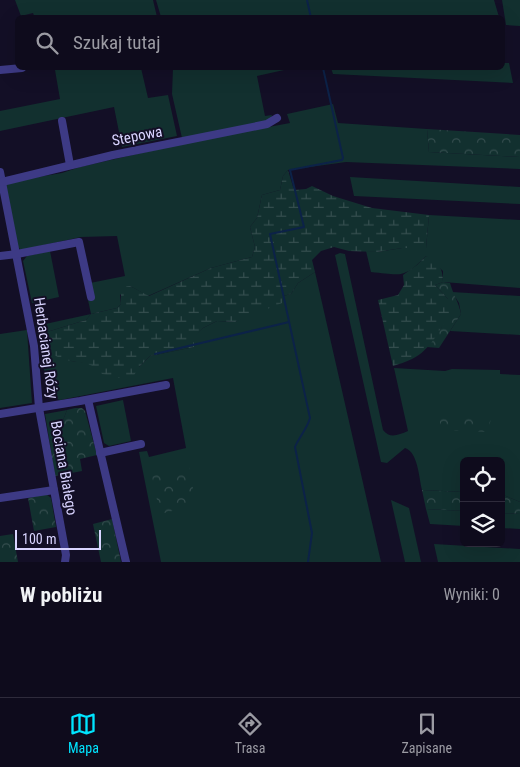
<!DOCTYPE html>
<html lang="pl">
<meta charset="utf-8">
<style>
body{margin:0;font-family:"Roboto Condensed",sans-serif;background:#1c1929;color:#f1f3f6}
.controls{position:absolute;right:15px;bottom:15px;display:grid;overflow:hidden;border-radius:8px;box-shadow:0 5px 20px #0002}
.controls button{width:45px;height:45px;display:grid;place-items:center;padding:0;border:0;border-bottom:1px solid #2e2b3b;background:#0e0b1c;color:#f1f3f6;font:25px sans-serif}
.scale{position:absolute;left:15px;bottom:12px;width:86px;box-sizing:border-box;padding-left:5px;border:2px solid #d9d4ff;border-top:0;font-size:14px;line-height:18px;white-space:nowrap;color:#d9d4ff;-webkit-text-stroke:4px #130f26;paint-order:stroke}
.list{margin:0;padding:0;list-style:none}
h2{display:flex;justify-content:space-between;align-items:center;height:65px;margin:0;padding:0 20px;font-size:21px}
h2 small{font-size:16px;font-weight:400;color:#9b9ba3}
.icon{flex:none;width:28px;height:28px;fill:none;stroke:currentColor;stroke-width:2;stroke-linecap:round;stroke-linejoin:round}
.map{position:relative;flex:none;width:520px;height:562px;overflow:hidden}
.search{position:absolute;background:#0e0b1c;box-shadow:0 5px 20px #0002;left:15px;right:15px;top:15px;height:55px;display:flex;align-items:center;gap:12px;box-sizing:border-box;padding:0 18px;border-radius:8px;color:#9b9ba3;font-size:19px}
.sheet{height:135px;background:#0e0b1c}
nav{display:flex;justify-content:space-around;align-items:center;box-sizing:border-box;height:70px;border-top:1px solid #2e2b3b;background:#0e0b1c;font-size:14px;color:#9b9ba3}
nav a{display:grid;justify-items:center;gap:2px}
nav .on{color:#00e5ff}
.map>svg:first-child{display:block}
.grass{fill:#12302f}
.forest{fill:url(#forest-crowns)}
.wetland{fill:url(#wetland-marsh)}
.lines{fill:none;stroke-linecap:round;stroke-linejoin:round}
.stream{stroke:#0c2248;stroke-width:2}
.minor{stroke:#3d3a85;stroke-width:8}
.labels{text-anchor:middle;stroke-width:4;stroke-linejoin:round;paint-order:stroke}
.street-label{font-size:15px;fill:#d9d4ff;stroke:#130f26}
</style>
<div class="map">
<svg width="520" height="562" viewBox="0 0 520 562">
<defs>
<pattern id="forest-crowns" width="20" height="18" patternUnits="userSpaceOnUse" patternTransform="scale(1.25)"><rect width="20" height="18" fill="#12302f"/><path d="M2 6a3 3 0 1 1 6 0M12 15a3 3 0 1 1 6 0" fill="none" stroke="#344d4e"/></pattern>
<pattern id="wetland-marsh" width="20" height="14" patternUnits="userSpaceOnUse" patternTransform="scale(1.25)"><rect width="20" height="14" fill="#12302f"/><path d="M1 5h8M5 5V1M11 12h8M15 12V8" fill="none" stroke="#344d4e"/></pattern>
</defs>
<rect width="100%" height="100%" fill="#130f26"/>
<g class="grass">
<path d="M15 0H153L157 17H114L113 15 101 18H35L33 13 21 16Z"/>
<path d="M156 0H494L499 17 368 18 313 15V17H161Z"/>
<path d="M502 0H520V26L506 25Z"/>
<path d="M503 63H509L513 83 333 74 331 68H502Z"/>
<path d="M56 68H141L148 98 168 95 177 136 122 147 114 107 0 131V111L60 99 55 70Z"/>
<path d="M173 68H293L257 76 265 116 272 115 270 121 182 138 172 94Z"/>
<path d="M333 104 338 123 427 129 429 152 520 157V169L346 162 288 170 283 176 280 190 262 195 257 218 250 227 255 247 252 257 211 268 148 296 130 286 120 295 121 304 117 308 91 314 86 320 47 332 71 361 89 363 98 368 139 367 150 356 194 347 193 337 203 328 217 321 235 322 283 296 291 294 298 283 315 272 381 562H161L139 452 147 451 149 457 186 448 173 378 60 400 53 398 48 392 36 326 91 314 88 300 93 298 90 283 125 276 117 236 81 237 21 250 18 247 6 185 13 181 62 173 80 167 194 141 290 123 287 114Z"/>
<path d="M350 177 520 187V204L354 196Z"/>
<path d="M429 215 520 220V288L443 282V271L426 256C404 279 401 275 371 272L366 251 377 252 402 248H426Z"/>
<path d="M50 251 59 297 32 303 23 261 27 256Z"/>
<path d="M340 253 345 254 383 430C390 439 398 435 408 431L394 368 445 371 452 369 500 370V374L520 375V502L501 494V461H464V492L422 490C419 478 418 452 405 448L387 463 381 462 335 255Z"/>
<path d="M452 292 520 296V335L450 331 461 314 459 303Z"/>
<path d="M27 330 32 403 0 408V334Z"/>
<path d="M123 400 131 441 109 446 104 443 96 406Z"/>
<path d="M67 410 62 423V444L50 445 45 414Z"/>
<path d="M391 500 409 508 421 562H405Z"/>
<path d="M426 509 464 511V526L430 524Z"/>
<path d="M501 513 520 514V529L501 528Z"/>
<path d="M434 544 520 549V562H438Z"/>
</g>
<g class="forest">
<path d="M427 129 520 135V157L429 152Z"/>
<path d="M443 282 450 283C453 294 459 303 461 314L439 348 427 347 441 328 448 299 435 285Z"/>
<path d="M75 408H82L85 411 97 455 80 459 82 471 55 476 50 445 62 443V423L67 410Z"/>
<path d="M439 415 491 418 488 432 441 430Z"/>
<path d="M189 467 196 505 160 514 152 476Z"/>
<path d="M422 490 464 492V511L426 509Z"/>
<path d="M46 494 51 498 56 527 34 531 28 498Z"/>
<path d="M501 494 520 502V514L501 513Z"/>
<path d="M112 519 121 562H101L93 524Z"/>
<path d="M13 534 18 562H0V536Z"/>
</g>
<g class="wetland">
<path d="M288 170 294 190 306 189 312 186 333 196 372 208 429 215 426 248H402L377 252 349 251 334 247 321 251 312 260 315 272 298 283 291 294 283 296 282 303 235 322 217 321 203 328 194 337V347L150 356 139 367 133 377 120 378 102 374C90 357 68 366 53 354 51 352 48 348 46 345L47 332 86 320 91 314 117 308 121 304V287L130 286 149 296 211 268 252 257 255 247 250 227 257 218 262 195 280 190 283 176Z"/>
<path d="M426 256C438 263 443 267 443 282L435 285 448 299 451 310C442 327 430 351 412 359 406 362 399 364 393 366L378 300 398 295 404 285 403 275 417 265Z"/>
</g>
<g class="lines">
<g class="stream">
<path d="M307 0 311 18"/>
<path d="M155 354 289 322"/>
<path d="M308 562 312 533 295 447C299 437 307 429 310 418L270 234 304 227 290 170 342 160 343 158 323 68"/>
</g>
<g class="minor">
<path d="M0 70 22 68"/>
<path d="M62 121 70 165"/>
<path d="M0 172 34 346 39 408 66 555 65 562"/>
<path d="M2 182 113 155 267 124 277 118"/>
<path d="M0 256 17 254 79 242 91 297"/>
<path d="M88 400 126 562"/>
<path d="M0 414 80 401 166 385"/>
<path d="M100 453 141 444"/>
<path d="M0 498 54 490"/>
</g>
</g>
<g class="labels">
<g class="street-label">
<text transform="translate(137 136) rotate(-11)" y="5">Stepowa</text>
<text transform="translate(46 348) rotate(82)" y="5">Herbacianej Róży</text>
<text transform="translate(64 468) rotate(80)" y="5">Bociana Białego</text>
</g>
</g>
</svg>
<div class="controls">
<button><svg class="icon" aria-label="locate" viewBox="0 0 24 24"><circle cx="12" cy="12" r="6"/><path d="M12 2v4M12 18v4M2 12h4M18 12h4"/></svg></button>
<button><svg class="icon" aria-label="layers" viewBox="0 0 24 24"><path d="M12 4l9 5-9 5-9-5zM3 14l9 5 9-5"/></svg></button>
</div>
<div class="scale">100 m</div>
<div class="search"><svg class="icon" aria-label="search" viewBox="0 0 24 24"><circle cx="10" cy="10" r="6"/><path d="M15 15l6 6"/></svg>Szukaj tutaj</div>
</div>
<section class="sheet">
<h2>W pobliżu<small>Wyniki: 0</small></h2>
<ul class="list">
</ul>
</section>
<nav>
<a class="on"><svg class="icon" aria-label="map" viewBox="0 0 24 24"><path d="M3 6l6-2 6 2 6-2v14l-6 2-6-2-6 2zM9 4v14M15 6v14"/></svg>Mapa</a>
<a><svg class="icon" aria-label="directions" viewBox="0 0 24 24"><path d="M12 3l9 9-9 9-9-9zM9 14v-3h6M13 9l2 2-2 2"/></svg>Trasa</a>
<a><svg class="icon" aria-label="saved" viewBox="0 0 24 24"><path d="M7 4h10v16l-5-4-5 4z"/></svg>Zapisane</a>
</nav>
